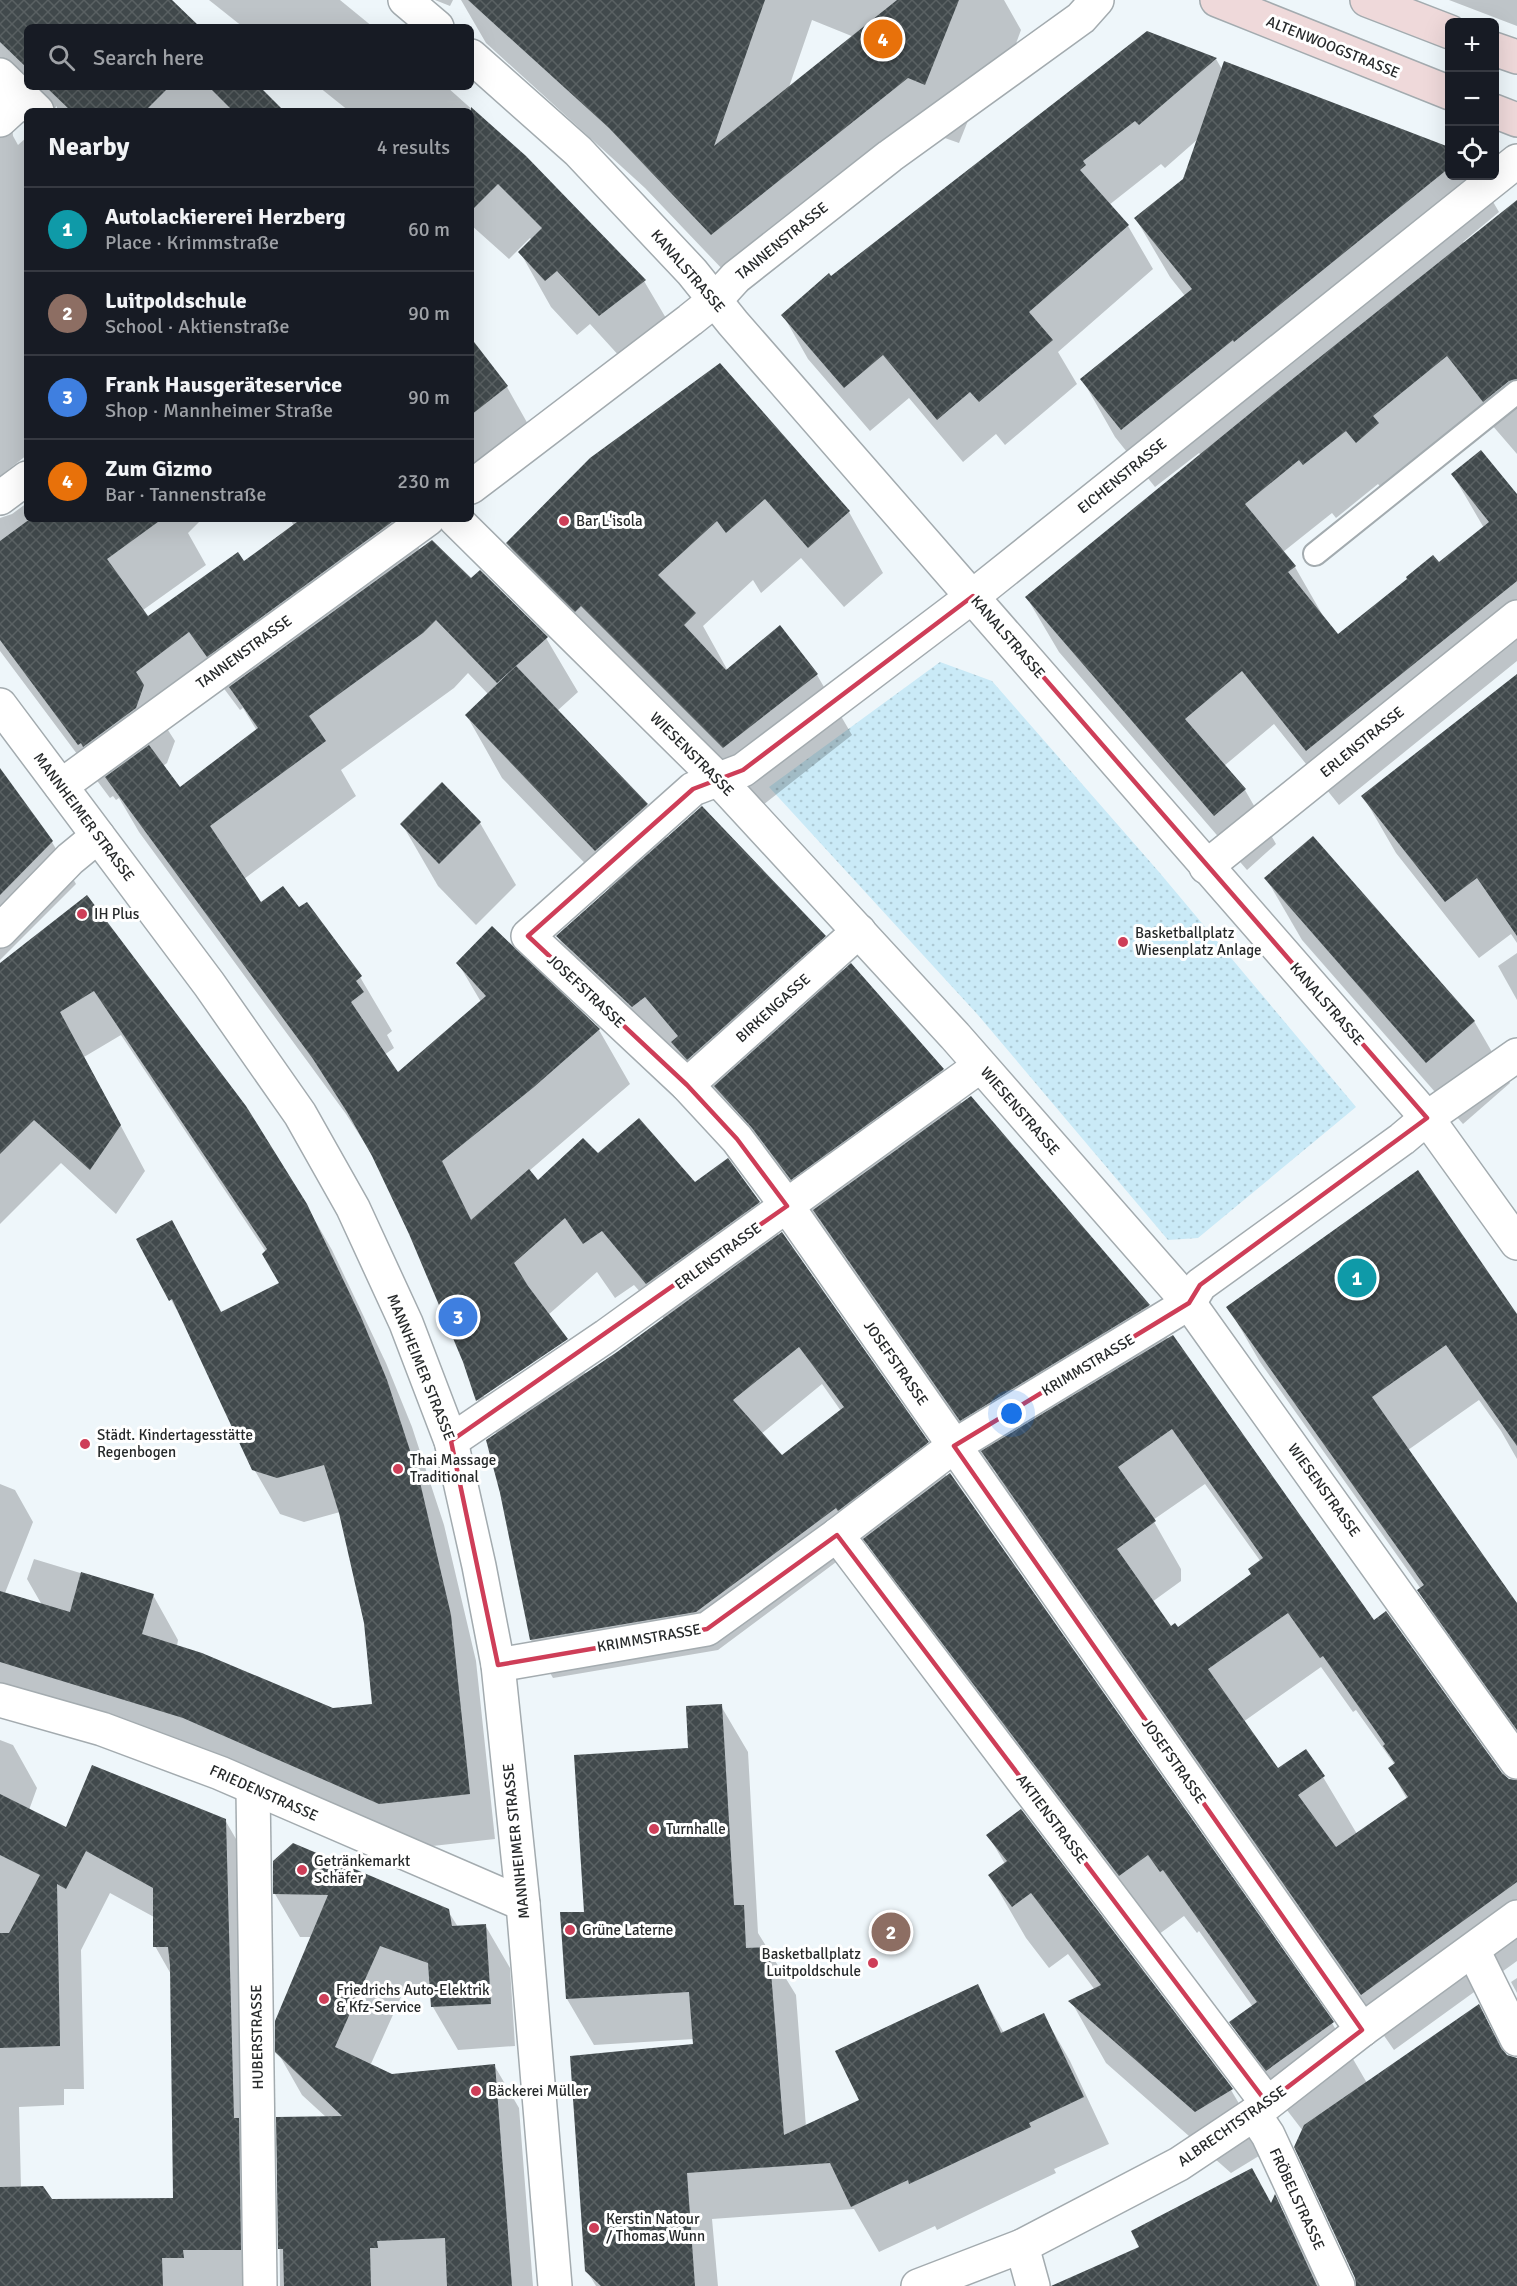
<!DOCTYPE html>
<meta charset="utf-8">
<style>
body{margin:0;font-family:Signika,sans-serif;background:#242831;color:#f1f3f6}
.controls{position:absolute;right:18px;top:18px;display:grid;overflow:hidden;border-radius:9px;box-shadow:0 6px 24px #0002}
.controls button{width:54px;height:54px;display:grid;place-items:center;padding:0;border:0;border-bottom:2px solid #363941;background:#171b24;color:#f1f3f6;font:30px sans-serif}
.you{position:absolute;left:1012px;top:1414px;width:21px;height:21px;margin:-15px;border:4px solid #fff;border-radius:50%;background:#1a73e8;box-shadow:0 0 0 9px #1a73e833}
.badge{display:grid;place-items:center;width:39px;height:39px;border-radius:50%;background:#0f766e;color:#fff;font-size:20px;font-weight:700}
.pin{position:absolute;translate:-50% -50%;border:3px solid #fff;box-shadow:0 2px 6px #0006}
.list{margin:0;padding:0;list-style:none}
h2{display:flex;justify-content:space-between;align-items:center;height:78px;margin:0;padding:0 24px;font-size:26px}
h2 small{font-size:20px;font-weight:400;color:#9ea1a6}
.list li{display:grid;grid-template-columns:39px 1fr auto;gap:18px;align-items:center;box-sizing:border-box;height:84px;padding:0 24px;border-top:2px solid #363941}
.list b{display:block;font-size:22px;white-space:nowrap}
.list p{margin:0;font-size:20px;white-space:nowrap;color:#9ea1a6}
.list em{font-size:20px;font-style:normal;color:#9ea1a6}
.icon{flex:none;width:33px;height:33px;fill:none;stroke:currentColor;stroke-width:2;stroke-linecap:round;stroke-linejoin:round}
.map{position:relative;flex:none;width:1517px;height:2286px;overflow:hidden}
.search{position:absolute;background:#171b24;box-shadow:0 6px 24px #0002;left:24px;top:24px;width:450px;height:66px;display:flex;align-items:center;gap:15px;box-sizing:border-box;padding:0 21px;border-radius:9px;color:#9ea1a6;font-size:22px}
.panel{position:absolute;background:#171b24;box-shadow:0 6px 24px #0002;left:24px;top:108px;width:450px;height:414px;border-radius:9px}
.map>svg:first-child{display:block}
.park{fill:url(#park-dots)}
.shadow{fill:#0003;fill-rule:evenodd}
.building{fill:url(#building-cross-hatch);fill-rule:evenodd}
.lines{fill:none;stroke-linecap:round;stroke-linejoin:round}
.service-casing{stroke:#a3abaf;stroke-width:26}
.minor-casing{stroke:#a3abaf;stroke-width:36}
.secondary-casing{stroke:#a3abaf;stroke-width:36}
.service{stroke:#fff;stroke-width:22}
.minor{stroke:#fff;stroke-width:33}
.secondary{stroke:#efd9da;stroke-width:33}
.marked{fill:none;stroke:#ce3e58;stroke-width:4.5;stroke-linejoin:round}
.poi-dot{fill:#ce3e58;stroke:#fff;stroke-width:2}
.labels{text-anchor:middle;stroke-width:6;stroke-linejoin:round;paint-order:stroke}
.street-label{font-size:15px;fill:#26292a;stroke:#fff}
.poi-label{font-size:15px;fill:#26292a;stroke:#fff;text-anchor:start}
</style>
<div class="map">
<svg width="1517" height="2286" viewBox="0 0 1517 2286">
<defs>
<pattern id="park-dots" width="8" height="8" patternUnits="userSpaceOnUse" patternTransform="scale(1.5)"><rect width="8" height="8" fill="#caeaf7"/><path d="M2 2h.1M6 6h.1" fill="none" stroke="#adc9d4" stroke-width="1.8" stroke-linecap="round"/></pattern>
<pattern id="building-cross-hatch" width="8" height="8" patternUnits="userSpaceOnUse" patternTransform="scale(1.5)"><rect width="8" height="8" fill="#41494c"/><path d="M0 0l8 8M0 8l8-8" fill="none" stroke="#5a6163"/></pattern>
</defs>
<rect width="100%" height="100%" fill="#eef6fa"/>
<path class="park" d="M940 662 992 681 1159 872 1356 1107 1198 1238 1168 1240 978 1015 769 787Z"/>
<g class="shadow">
<path d="M0 0H170L198 27H27V87H254L279 111H57V106L52 111H27L12 126 13 136 18 145 27 137V455L0 476Z"/>
<path d="M209 0H340L373 27H243Z"/>
<path d="M435 0H453L450 6Z"/>
<path d="M461 0H1004L1021 30 998 92 982 86 959 143 942 137 745 293 645 188 486 43ZM812 20 854 37 788 90Z"/>
<path d="M1449 0H1517V26Z"/>
<path d="M1147 33 1216 59 1223 71 1225 63 1450 148V176H1478L1499 212 1463 242 1465 244 1517 203V454L1479 410 1388 496 1378 484 1336 518 1332 513 1283 552 1295 567 1326 621 1338 637 1438 564 1484 528 1453 475 1517 496V661L1339 805 1274 724 1224 766 1245 790 1276 844 1247 870 1059 652 1027 598 1201 455 1199 453 1155 487 1115 437 1082 379 1185 296 1170 277 1136 219 1184 180 1198 139 1165 168 1161 164 1109 205 1128 226 1153 269 1058 352 1077 384 1005 445 996 434 963 462 909 398 870 431 808 359 783 315Z"/>
<path d="M319 87H447L525 157 644 281 676 335 632 370 590 324 577 335 551 307 520 252 532 240 530 238 509 259 471 225V111H349Z"/>
<path d="M484 357 507 387 538 442 471 494V367Z"/>
<path d="M720 365 849 512 883 573 844 607 801 558 761 593 753 580 703 626 728 671 817 675 852 735 759 808 543 604 508 543Z"/>
<path d="M27 503V519H202L188 533 206 565 143 610 148 618 244 563 294 526 290 519H439L413 539 420 550 471 580 546 638 578 692 557 711 647 805 667 839 824 937 844 971 943 1070 962 1104 1149 1306 1168 1339 1374 1622 1501 1774 1509 1781 1517 1782V1961L1394 2050 1015 1507 994 1470 991 1472 845 1263 831 1238 827 1241 593 999 558 937 611 890 502 778 467 716 488 694 468 673 454 688 341 770 356 796 244 879 261 904 299 909 360 977 392 1031 387 1035 394 1048 384 1055 397 1075 481 1002 458 963 599 1030 630 1084 529 1171 538 1182 598 1155 759 1202 779 1236 927 1443 947 1477 950 1475 1332 2023 1367 2083 1478 2006 1507 2056 1517 2059V2286H1358L1356 2278 1303 2131 1267 2084 1231 2022 1253 2007 1199 1931 1197 1933 1184 1916 1155 1937 901 1601 867 1543 861 1548 859 1545 718 1650 553 1678 531 1640 501 1493 497 1434 478 1401 464 1361 410 1233 373 1156 346 1114 139 832 119 798 116 800 113 796 110 798 0 651V518L12 514ZM222 686 240 710 243 708 257 731 180 789 163 766 167 763 175 741 166 727ZM597 1272 615 1298 634 1285 664 1319 586 1374 567 1341 484 1398V1394L548 1315ZM822 1384 841 1411 782 1457 761 1434ZM1205 1484 1261 1562 1253 1575 1178 1629 1170 1628 1152 1602 1181 1581V1569L1153 1520ZM1321 1667 1353 1712 1356 1710 1395 1765 1390 1769 1407 1799 1357 1834 1323 1777 1278 1771 1243 1722Z"/>
<path d="M1517 675V943L1511 934 1479 958 1396 853 1363 796Z"/>
<path d="M0 773 52 842 76 884 0 960Z"/>
<path d="M480 823 516 885 476 925 438 886 402 824Z"/>
<path d="M1266 878 1474 1021 1510 1083 1463 1124 1302 940Z"/>
<path d="M86 897 306 1205 332 1250 386 1363 412 1427 444 1525 476 1661 495 1839 406 1849 0 1699V1619L53 1624 27 1579 34 1559 153 1595 178 1640 177 1646 333 1710 374 1705 366 1623 340 1512 304 1522 280 1514 254 1469 190 1334 138 1240 197 1267 222 1313 281 1284 266 1252 121 1035 84 1057 145 1171 116 1214 61 1163 0 1224V965Z"/>
<path d="M1517 953V1000L1498 966Z"/>
<path d="M1228 1307 1517 1315V1459L1501 1431 1479 1400 1408 1450 1517 1605V1738L1451 1646 1419 1590 1421 1589 1260 1362Z"/>
<path d="M0 1484 15 1490 33 1522 5 1593 0 1591Z"/>
<path d="M721 1706 748 1752 758 1933 796 1995 806 2127 861 2100 977 1986 1004 2033 1043 2014 1070 2061 1109 2144 1054 2169 1056 2173 972 2213 937 2230 935 2226 879 2252 854 2209 712 2219 718 2286H596L587 2271 694 2045V2039L594 2045 567 1999 585 1914 690 1749Z"/>
<path d="M0 1740 13 1745 37 1788 29 1810 66 1829 225 1820 250 1863 265 2286H0ZM110 1893 154 1917 155 1946 172 1976 174 2199 52 2201 21 2188 19 2107 64 2105V2089H84L81 1950Z"/>
<path d="M988 1835 1231 2090 1267 2151 1231 2173 1106 2063 1071 2001 1095 1990 1068 1954 1049 1968 1026 1938 990 1876 1005 1864Z"/>
<path d="M274 1861 448 1911 458 1927 485 1925 510 1968 515 2046 458 2050 433 2007 432 1998 405 1988 370 2066 391 2075 494 2065 519 2108 533 2286H280L278 2118 326 2117 302 2095 277 2051 312 1937H300L275 1894Z"/>
<path d="M1517 1978V1993L1511 1982Z"/>
<path d="M1275 2198 1308 2254 1322 2286H1053L1272 2206Z"/>
</g>
<g class="building">
<path d="M0 0H172L200 27H27V68L0 42Z"/>
<path d="M468 0H765L714 146 897 0H959L925 85 908 78 711 235 609 128Z"/>
<path d="M1147 31 1217 58 1139 125 1135 121 1083 161 1086 165 1080 170 1129 225 1029 312 1053 340 979 402 970 392 937 420 883 355 844 388 781 315 829 273 831 276Z"/>
<path d="M1224 61 1449 147V168L1234 342 1233 340 1121 430 1080 379 1192 289 1134 218 1183 179Z"/>
<path d="M46 87H169L145 111H71Z"/>
<path d="M209 87H260L284 111H233Z"/>
<path d="M471 107 526 156 646 280 599 316 557 271 545 281 518 252 542 228 498 184 471 211Z"/>
<path d="M1517 200V379L1509 381 1483 402 1447 356 1373 416 1379 423 1356 443 1346 431 1303 465 1299 460 1245 504 1296 566 1288 572 1338 634 1407 579 1406 577 1433 555 1439 562 1489 522 1451 474 1481 450 1517 494V581L1306 751 1242 671 1185 719 1246 789 1214 816 1025 597 1275 393Z"/>
<path d="M471 338 508 386 471 415Z"/>
<path d="M720 363 850 511 808 548 765 499 726 533 717 521 658 575 696 613 684 625 726 670 780 625 818 674 723 748 581 606 575 612 506 543 590 458Z"/>
<path d="M30 519H162L107 559 148 616 238 552 244 561 301 519H396L207 657 189 632 136 672 144 685 136 708 83 747 81 743 78 745 0 640V541Z"/>
<path d="M432 540 471 578 480 570 548 637 497 683 436 620 423 633 309 716 326 741 210 826 261 902 283 886 299 907 307 902 362 976 356 981 364 992 351 1002 398 1072 486 996 456 963 492 926 600 1029 534 1087 442 1161 471 1220 529 1169 538 1180 583 1138 598 1153 639 1118 695 1182 728 1158 760 1202 646 1284 602 1231 583 1244 565 1218 514 1263 528 1286 568 1339 476 1401 463 1362 409 1234 372 1156 347 1112 313 1059 105 777 149 745 180 787 258 728 229 687Z"/>
<path d="M516 666 648 804 595 851 465 715Z"/>
<path d="M1517 674V936L1477 878 1445 902 1361 796Z"/>
<path d="M0 768 53 841 0 895Z"/>
<path d="M442 782 481 822 439 864 400 824Z"/>
<path d="M702 806 826 936 687 1060 671 1042 678 1036 645 997 632 1007 556 936Z"/>
<path d="M1313 836 1475 1021 1426 1063 1264 878Z"/>
<path d="M87 895 246 1106 307 1204 361 1317 387 1380 419 1478 451 1615 470 1794 379 1804 183 1718 0 1662V1591L70 1612 81 1572 154 1594 142 1634 202 1653 333 1708 372 1704 364 1623 339 1513 324 1465 277 1478 252 1470 172 1299 169 1301 136 1239 172 1220 221 1312 279 1283 262 1254 267 1249 94 991 60 1012 121 1125 90 1170 34 1120 0 1154V963Z"/>
<path d="M851 963 944 1069 791 1180 752 1128 714 1086Z"/>
<path d="M971 1096 1150 1305 960 1421 813 1210Z"/>
<path d="M1418 1170 1517 1314V1446L1446 1345 1372 1397 1517 1603V1730L1417 1590 1424 1585 1226 1307Z"/>
<path d="M782 1232 929 1442 838 1511 836 1508 696 1612 530 1640 500 1493 486 1440 617 1352ZM799 1347 844 1407 782 1455 733 1400Z"/>
<path d="M1173 1335 1374 1620 1386 1611 1502 1773 1509 1779 1517 1780V1882L1361 1995 981 1451ZM1172 1429 1263 1558 1248 1569 1251 1574 1178 1627 1175 1623 1171 1626 1117 1549 1156 1521 1118 1467ZM1288 1613 1320 1658 1323 1656 1385 1744 1383 1746 1395 1763 1388 1768 1408 1797 1336 1847 1298 1795 1325 1776 1306 1749 1278 1768 1208 1669Z"/>
<path d="M950 1473 1334 2022 1266 2071 1229 2022 1257 2002 1163 1870 1160 1872 1148 1855 1119 1876 863 1539Z"/>
<path d="M722 1704 734 1905H744L746 1948 769 1947 784 2135 859 2100 835 2051 978 1984 1001 2033 1044 2013 1084 2097 1029 2123 1031 2127 946 2167 909 2184 908 2180 851 2207 830 2163 687 2173 695 2286H601L585 2271 570 2056 693 2044 689 1992 566 1999 560 1912H584L574 1755 688 1748 686 1706Z"/>
<path d="M92 1765 226 1819 234 2118H239L241 2250H183L184 2258H162L163 2286H0V2187L43 2186 52 2199 173 2198 170 1965 168 1947H153V1888L86 1851 66 1889 57 1884 60 2046 0 2048V1933H9L40 1875 0 1855V1794L66 1827Z"/>
<path d="M1021 1809 1233 2089 1195 2112 1068 2001 1101 1985 1031 1893 1012 1907 988 1875 1007 1861 986 1835Z"/>
<path d="M293 1843 449 1909 452 1926 486 1924 491 2004 431 2007 428 1963 380 1946 335 2047 392 2074 495 2064 512 2286H447L445 2238 377 2241 378 2248H370L371 2286H284L283 2249H278L276 2117 342 2116 275 2052V2021L328 1895 273 1894V1861Z"/>
<path d="M1479 2004 1501 2048 1507 2055 1517 2058V2286H1356L1355 2278 1294 2147 1304 2125Z"/>
<path d="M1252 2168 1271 2203 1275 2194 1317 2286H1051L1139 2247 1131 2231Z"/>
</g>
<g class="lines">
<defs>
<path id="service" d="M1315 554 1517 392"/>
<g id="minor">
<path d="M405 0 437 27"/>
<path d="M471 56 578 151 692 272 733 323 1427 1118 1517 1243"/>
<path d="M0 75 37 111"/>
<path d="M0 120 24 98"/>
<path d="M471 487 690 320 715 300 736 277 890 156 1081 18 1097 0"/>
<path d="M0 498 27 478"/>
<path d="M455 519 718 779 955 1036 1189 1303 1517 1762"/>
<path d="M0 705 209 984 300 1114 353 1208 406 1323 451 1441 479 1566 498 1665 523 1904 555 2286"/>
<path d="M61 786 428 519"/>
<path d="M1206 867 1517 617"/>
<path d="M0 931 70 859 98 836"/>
<path d="M687 1085 859 931"/>
<path d="M451 1441 606 1336 980 1066"/>
<path d="M837 1535 1267 2103"/>
<path d="M498 1665 707 1629 837 1535 954 1446 1189 1303 1200 1285 1402 1139 1427 1118 1517 1055"/>
<path d="M0 1700 102 1729 220 1773 523 1904"/>
<path d="M253 1789 260 2286"/>
<path d="M1473 1950 1517 2039"/>
<path d="M1362 2030 787 1206 737 1139 687 1085 528 936 693 789 743 770 973 596 1517 161"/>
<path d="M1254 2114 1268 2135 1338 2286"/>
<path d="M1022 2246 1033 2286"/>
<path d="M918 2286 1022 2246 1179 2164 1254 2114 1362 2030 1517 1917"/>
</g>
<g id="secondary">
<path d="M1217 0 1450 93"/>
<path d="M1367 0 1450 32"/>
<path d="M1494 49 1517 57"/>
<path d="M1494 111 1517 120"/>
</g>
</defs>
<use href="#service" class="service-casing"/>
<use href="#minor" class="minor-casing"/>
<use href="#secondary" class="secondary-casing"/>
<use href="#service" class="service"/>
<use href="#minor" class="minor"/>
<use href="#secondary" class="secondary"/>
</g>
<path class="marked" d="M973 596 1427 1118 1200 1285 1189 1303 954 1446 1362 2030 1267 2103 837 1535 707 1629 498 1665 451 1441 787 1206 737 1139 687 1085 528 936 693 789 743 770Z"/>
<g class="poi-dot">
<circle cx="564" cy="521" r="6"/>
<circle cx="82" cy="914" r="6"/>
<circle cx="1123" cy="942" r="6"/>
<circle cx="85" cy="1444" r="6"/>
<circle cx="398" cy="1469" r="6"/>
<circle cx="654" cy="1829" r="6"/>
<circle cx="302" cy="1870" r="6"/>
<circle cx="570" cy="1930" r="6"/>
<circle cx="873" cy="1963" r="6"/>
<circle cx="324" cy="1999" r="6"/>
<circle cx="476" cy="2091" r="6"/>
<circle cx="594" cy="2228" r="6"/>
</g>
<g class="labels">
<g class="street-label">
<text transform="translate(1333 47) rotate(22)" y="5">ALTENWOOGSTRASSE</text>
<text transform="translate(782 241) rotate(-39)" y="5">TANNENSTRASSE</text>
<text transform="translate(688 271) rotate(49)" y="5">KANALSTRASSE</text>
<text transform="translate(1122 476) rotate(-39)" y="5">EICHENSTRASSE</text>
<text transform="translate(1008 637) rotate(49)" y="5">KANALSTRASSE</text>
<text transform="translate(244 652) rotate(-36)" y="5">TANNENSTRASSE</text>
<text transform="translate(1362 742) rotate(-39)" y="5">ERLENSTRASSE</text>
<text transform="translate(692 754) rotate(45)" y="5">WIESENSTRASSE</text>
<text transform="translate(84 817) rotate(53)" y="5">MANNHEIMER STRASSE</text>
<text transform="translate(586 991) rotate(43)" y="5">JOSEFSTRASSE</text>
<text transform="translate(1327 1004) rotate(49)" y="5">KANALSTRASSE</text>
<text transform="translate(773 1008) rotate(-42)" y="5">BIRKENGASSE</text>
<text transform="translate(1020 1111) rotate(49)" y="5">WIESENSTRASSE</text>
<text transform="translate(718 1256) rotate(-36)" y="5">ERLENSTRASSE</text>
<text transform="translate(896 1363) rotate(55)" y="5">JOSEFSTRASSE</text>
<text transform="translate(1088 1365) rotate(-31)" y="5">KRIMMSTRASSE</text>
<text transform="translate(421 1367) rotate(68)" y="5">MANNHEIMER STRASSE</text>
<text transform="translate(1324 1490) rotate(54)" y="5">WIESENSTRASSE</text>
<text transform="translate(649 1638) rotate(-10)" y="5">KRIMMSTRASSE</text>
<text transform="translate(1174 1761) rotate(55)" y="5">JOSEFSTRASSE</text>
<text transform="translate(264 1793) rotate(24)" y="5">FRIEDENSTRASSE</text>
<text transform="translate(1052 1819) rotate(53)" y="5">AKTIENSTRASSE</text>
<text transform="translate(516 1841) rotate(-96)" y="5">MANNHEIMER STRASSE</text>
<text transform="translate(257 2037) rotate(-91)" y="5">HUBERSTRASSE</text>
<text transform="translate(1232 2126) rotate(-35)" y="5">ALBRECHTSTRASSE</text>
<text transform="translate(1297 2199) rotate(65)" y="5">FRÖBELSTRASSE</text>
</g>
<g class="poi-label">
<text x="576" y="526">Bar L'isola</text>
<text x="94" y="919">IH Plus</text>
<text x="1135" y="938">Basketballplatz<tspan x="1135" dy="17">Wiesenplatz Anlage</tspan></text>
<text x="97" y="1440">Städt. Kindertagesstätte<tspan x="97" dy="17">Regenbogen</tspan></text>
<text x="410" y="1465">Thai Massage<tspan x="410" dy="17">Traditional</tspan></text>
<text x="666" y="1834">Turnhalle</text>
<text x="314" y="1866">Getränkemarkt<tspan x="314" dy="17">Schäfer</tspan></text>
<text x="582" y="1935">Grüne Laterne</text>
<text x="861" y="1959" text-anchor="end">Basketballplatz<tspan x="861" dy="17">Luitpoldschule</tspan></text>
<text x="336" y="1995">Friedrichs Auto-Elektrik<tspan x="336" dy="17">&amp; Kfz-Service</tspan></text>
<text x="488" y="2096">Bäckerei Müller</text>
<text x="606" y="2224">Kerstin Natour<tspan x="606" dy="17">/ Thomas Wunn</tspan></text>
</g>
</g>
</svg>
<div class="controls">
<button>+</button>
<button>−</button>
<button><svg class="icon" aria-label="locate" viewBox="0 0 24 24"><circle cx="12" cy="12" r="6"/><path d="M12 2v4M12 18v4M2 12h4M18 12h4"/></svg></button>
</div>
<div class="you"></div>
<div class="pin badge" style="left:1357px;top:1278px;background:#0f9aa8">1</div>
<div class="pin badge" style="left:891px;top:1932px;background:#8d6e63">2</div>
<div class="pin badge" style="left:458px;top:1317px;background:#3f7fe0">3</div>
<div class="pin badge" style="left:883px;top:39px;background:#e8710a">4</div>
<div class="search"><svg class="icon" aria-label="search" viewBox="0 0 24 24"><circle cx="10" cy="10" r="6"/><path d="M15 15l6 6"/></svg>Search here</div>
<section class="panel">
<h2>Nearby<small>4 results</small></h2>
<ul class="list">
<li><span class="badge" style="background:#0f9aa8">1</span><div><b>Autolackiererei Herzberg</b><p>Place · Krimmstraße</p></div><em>60 m</em></li>
<li><span class="badge" style="background:#8d6e63">2</span><div><b>Luitpoldschule</b><p>School · Aktienstraße</p></div><em>90 m</em></li>
<li><span class="badge" style="background:#3f7fe0">3</span><div><b>Frank Hausgeräteservice</b><p>Shop · Mannheimer Straße</p></div><em>90 m</em></li>
<li><span class="badge" style="background:#e8710a">4</span><div><b>Zum Gizmo</b><p>Bar · Tannenstraße</p></div><em>230 m</em></li>
</ul>
</section>
</div>
